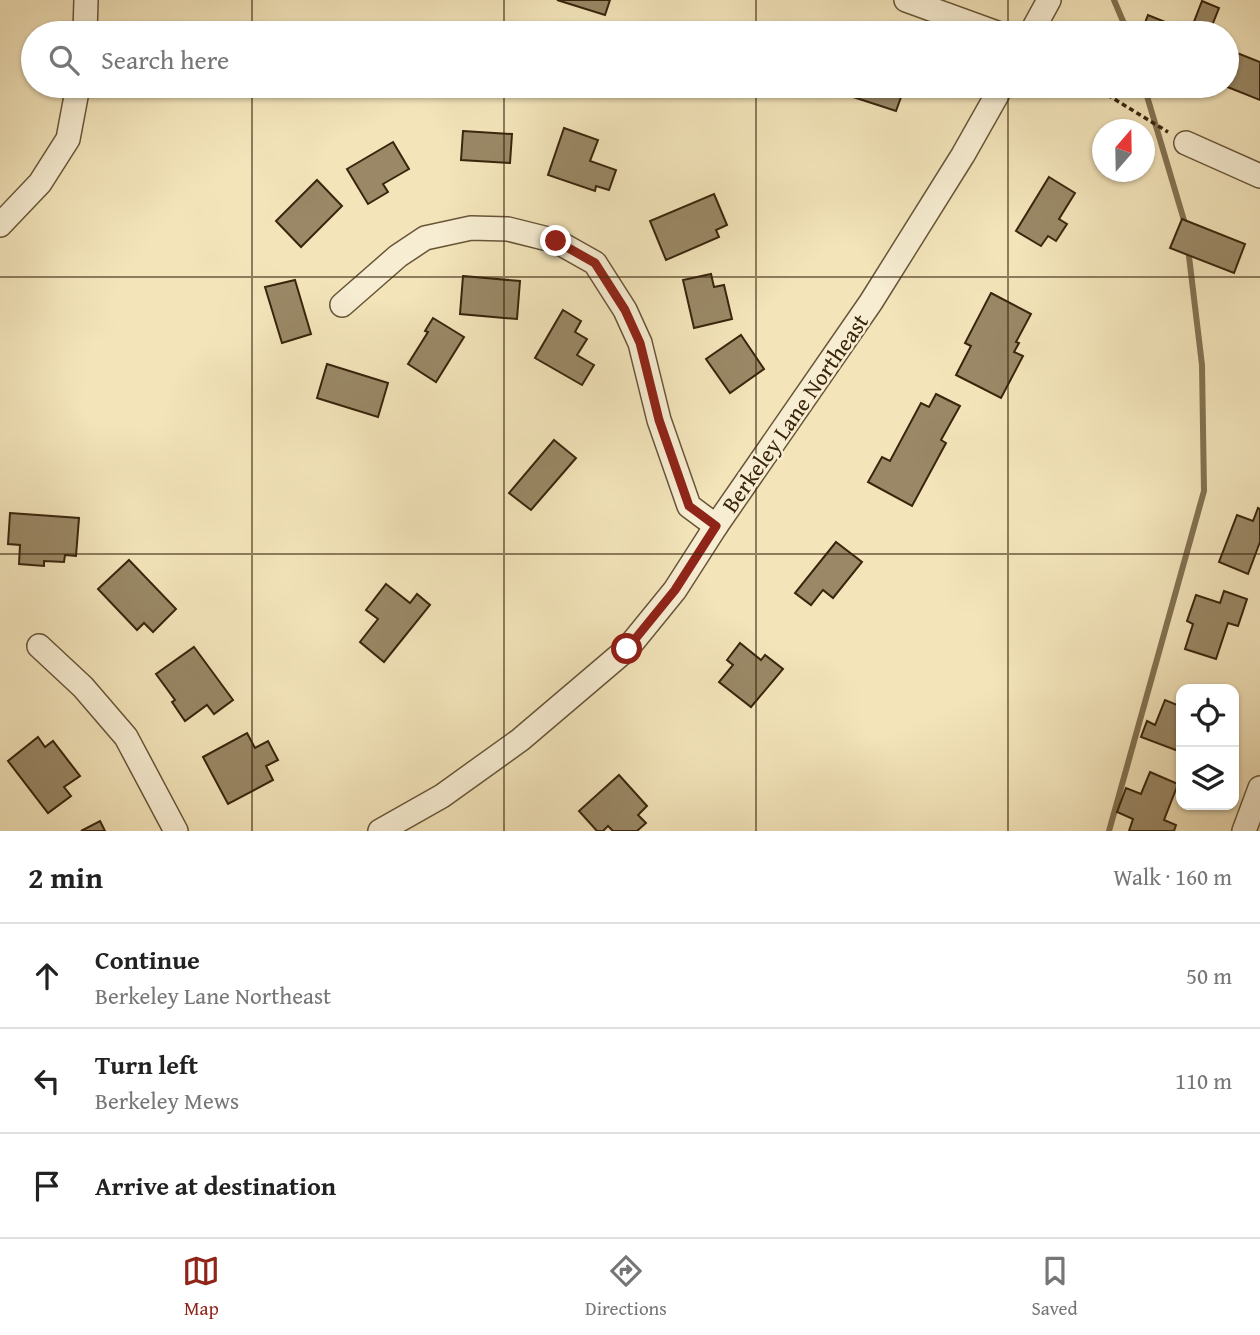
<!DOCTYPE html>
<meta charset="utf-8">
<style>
body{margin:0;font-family:"Gentium Book Plus",serif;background:#f2f2f2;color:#222}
.controls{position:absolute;right:21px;bottom:21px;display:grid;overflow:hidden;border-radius:14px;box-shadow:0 2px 5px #0004}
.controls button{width:63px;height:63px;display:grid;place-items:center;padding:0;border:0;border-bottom:2px solid #e0e0e0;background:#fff;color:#222;font:35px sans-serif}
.compass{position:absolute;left:1092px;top:119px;width:63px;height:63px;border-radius:50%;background:#fff;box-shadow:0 2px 5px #0004;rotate:20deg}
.stop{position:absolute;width:21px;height:21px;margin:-16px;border:5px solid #8f2418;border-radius:50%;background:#fff}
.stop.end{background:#8f2418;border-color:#fff;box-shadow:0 2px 7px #0008}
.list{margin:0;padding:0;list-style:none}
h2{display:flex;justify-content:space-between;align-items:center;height:91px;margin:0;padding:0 28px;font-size:30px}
h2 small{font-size:23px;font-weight:400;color:#767676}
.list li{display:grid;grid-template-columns:46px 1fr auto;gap:21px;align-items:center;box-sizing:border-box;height:105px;padding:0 28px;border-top:2px solid #e0e0e0}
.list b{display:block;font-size:26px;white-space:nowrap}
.list p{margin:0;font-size:23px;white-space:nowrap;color:#767676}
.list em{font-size:23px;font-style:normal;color:#767676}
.icon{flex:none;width:38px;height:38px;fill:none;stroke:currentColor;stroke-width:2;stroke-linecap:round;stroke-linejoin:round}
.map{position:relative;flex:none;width:1260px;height:831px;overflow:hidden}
.search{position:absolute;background:#fff;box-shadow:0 2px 5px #0004;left:21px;right:21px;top:21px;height:77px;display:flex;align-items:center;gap:18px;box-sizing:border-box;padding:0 24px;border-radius:38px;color:#767676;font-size:26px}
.sheet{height:406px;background:#fff}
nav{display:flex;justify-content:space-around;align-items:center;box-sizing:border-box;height:98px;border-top:2px solid #e0e0e0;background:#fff;font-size:19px;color:#767676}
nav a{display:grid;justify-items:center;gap:4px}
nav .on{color:#8f2418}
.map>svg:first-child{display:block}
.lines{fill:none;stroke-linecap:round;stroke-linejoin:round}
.stream{stroke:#837151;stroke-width:6}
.building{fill:#9a8866;stroke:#39250c;stroke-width:2}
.minor-casing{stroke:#685538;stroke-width:26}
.path{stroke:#39250c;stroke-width:3.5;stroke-dasharray:5 3.5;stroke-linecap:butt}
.minor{stroke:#f7edd2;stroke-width:23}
.route{stroke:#8f2418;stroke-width:9}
.grid{fill:none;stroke:#39250c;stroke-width:2;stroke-opacity:0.55}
.labels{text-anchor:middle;stroke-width:5;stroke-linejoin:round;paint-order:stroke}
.street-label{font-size:23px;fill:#39250c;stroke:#f7edd2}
</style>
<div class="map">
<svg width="1260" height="831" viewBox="0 0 1260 831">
<rect width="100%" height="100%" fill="#f3e4ba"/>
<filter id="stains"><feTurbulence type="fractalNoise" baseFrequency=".00286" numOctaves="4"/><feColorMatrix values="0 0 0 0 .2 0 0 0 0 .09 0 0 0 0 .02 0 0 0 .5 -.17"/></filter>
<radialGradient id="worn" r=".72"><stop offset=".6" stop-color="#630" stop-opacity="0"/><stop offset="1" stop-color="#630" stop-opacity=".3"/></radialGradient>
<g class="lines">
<g class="stream">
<path d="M1114 0 1128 33"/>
<path d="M1144 86 1186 227"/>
<path d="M1109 831 1204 491 1202 365 1188 248"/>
</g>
</g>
<g class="building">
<path d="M557 0H610L605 15Z"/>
<path d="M1202 1 1219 8 1209 33H1141L1148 15 1190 32Z"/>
<path d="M1227 49 1260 62V100L1225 86H1227Z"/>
<path d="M843 86H905L896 111 841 93Z"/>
<path d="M564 128 598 140 590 161 616 170 609 190 596 186 595 191 548 175Z"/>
<path d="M463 131 512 134 510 163 461 160Z"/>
<path d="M393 142 409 169 383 184 388 192 368 204 347 169Z"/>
<path d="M1049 177 1075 193 1059 219 1067 224 1056 241 1048 236 1041 246 1016 231Z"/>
<path d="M317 180 342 206 301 247 276 221Z"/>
<path d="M714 194 727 225 716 230 719 237 666 260 650 221Z"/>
<path d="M1182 219 1245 244 1234 273 1170 248Z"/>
<path d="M711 274 714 287 724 285 732 319 694 328 683 280Z"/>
<path d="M463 276 520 281 517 319 460 314Z"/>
<path d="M295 280 311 334 282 343 265 287Z"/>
<path d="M991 293 1031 314 1016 342 1019 343 1014 352 1023 356 1001 398 956 375 971 346 965 343Z"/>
<path d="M563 310 581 321 575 332 587 339 577 355 594 365 582 385 535 358Z"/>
<path d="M433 318 464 337 436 382 408 364 428 332 425 331Z"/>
<path d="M741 335 764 369 730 393 706 359Z"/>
<path d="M327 364 388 383 378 417 317 398Z"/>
<path d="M936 394 960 406 941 440 946 443 912 506 868 482 882 457 890 461 921 403 929 407Z"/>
<path d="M554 440 576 458 531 510 509 493Z"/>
<path d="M1258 508 1260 509V542L1248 574 1219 562 1237 515 1253 521Z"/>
<path d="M10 513 79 518 76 556 65 555 64 562 44 561V566L19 564 20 545 8 544Z"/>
<path d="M836 542 862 562 833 598 823 590 811 605 795 593Z"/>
<path d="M129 560 176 609 153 632 144 623 137 630 98 589Z"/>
<path d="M386 584 410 603 417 594 430 605 384 662 360 642 378 619 366 610Z"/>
<path d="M1224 591 1247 599 1238 626 1228 623 1216 659 1185 649 1193 624 1187 621 1196 595 1220 603Z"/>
<path d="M740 643 761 660 765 655 783 669 751 707 719 682 733 665 727 660Z"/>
<path d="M194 647 233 700 214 714 207 705 185 721 172 702 175 700 156 674Z"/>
<path d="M1181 695V752L1141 737 1147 721 1155 725 1165 700 1177 705Z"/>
<path d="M247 733 255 748 268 741 278 760 266 766 273 780 228 804 203 757Z"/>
<path d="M38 737 45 747 53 741 80 776 64 787 71 796 48 813 8 761Z"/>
<path d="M1150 772 1178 784 1164 820 1176 825 1174 831H1129L1133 819 1117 812 1126 788 1141 794Z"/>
<path d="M619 775 647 806 638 815 646 823 637 831H613L608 826 603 831H597L579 811Z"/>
<path d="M100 821 105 831H81Z"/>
</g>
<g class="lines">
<defs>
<g id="minor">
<path d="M906 0 997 33"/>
<path d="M85 33 86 0"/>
<path d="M1031 33 1049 0"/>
<path d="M1186 143 1260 176"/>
<path d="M0 225 40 183 68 139 78 86"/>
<path d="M342 305 398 256 425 238 471 228 508 229 556 241 595 263 625 310 640 343 659 420 689 506 716 526"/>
<path d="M39 646 83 687 126 737 176 831"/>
<path d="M380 831 442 796 520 740 627 649 675 590 716 526 871 302 963 155 1002 86"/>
<path d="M1244 831 1260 788"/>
</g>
</defs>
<use href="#minor" class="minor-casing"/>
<path class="path" d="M1093 86 1168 132"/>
<use href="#minor" class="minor"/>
</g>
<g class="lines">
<path class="route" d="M556 241 595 263 625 310 640 343 659 420 689 506 716 526 675 590 627 649"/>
</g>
<path class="grid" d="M252 0V33M504 0V33M756 0V33M1008 0V33M252 86V831M504 86V831M756 86V831M1008 86V831M0 277H1260M0 554H1260"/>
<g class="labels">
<g class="street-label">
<text transform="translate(795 413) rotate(-55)" y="8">Berkeley Lane Northeast</text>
</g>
</g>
<rect width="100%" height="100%" filter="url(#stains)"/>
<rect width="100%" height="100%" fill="url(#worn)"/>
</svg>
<div class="controls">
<button><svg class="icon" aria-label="locate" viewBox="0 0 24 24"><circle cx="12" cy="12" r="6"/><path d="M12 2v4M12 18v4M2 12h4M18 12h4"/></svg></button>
<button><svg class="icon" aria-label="layers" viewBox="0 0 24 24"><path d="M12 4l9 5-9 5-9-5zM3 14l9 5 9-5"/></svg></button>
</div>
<svg class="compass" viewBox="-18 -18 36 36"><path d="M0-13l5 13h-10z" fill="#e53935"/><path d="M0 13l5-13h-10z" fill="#767676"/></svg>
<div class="stop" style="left:627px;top:649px"></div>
<div class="stop end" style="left:556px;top:241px"></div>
<div class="search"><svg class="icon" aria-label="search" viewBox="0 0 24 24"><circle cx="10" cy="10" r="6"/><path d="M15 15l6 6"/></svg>Search here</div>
</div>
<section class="sheet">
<h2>2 min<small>Walk · 160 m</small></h2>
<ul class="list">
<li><svg class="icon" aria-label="ahead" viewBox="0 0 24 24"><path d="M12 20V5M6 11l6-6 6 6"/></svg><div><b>Continue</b><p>Berkeley Lane Northeast</p></div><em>50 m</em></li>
<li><svg class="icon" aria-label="left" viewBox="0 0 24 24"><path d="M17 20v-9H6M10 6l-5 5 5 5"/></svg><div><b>Turn left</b><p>Berkeley Mews</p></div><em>110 m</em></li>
<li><svg class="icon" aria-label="arrive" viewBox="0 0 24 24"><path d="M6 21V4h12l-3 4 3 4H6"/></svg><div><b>Arrive at destination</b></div></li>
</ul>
</section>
<nav>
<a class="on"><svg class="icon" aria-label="map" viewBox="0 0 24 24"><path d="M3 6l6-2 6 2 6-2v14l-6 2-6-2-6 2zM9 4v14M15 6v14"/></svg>Map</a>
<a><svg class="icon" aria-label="directions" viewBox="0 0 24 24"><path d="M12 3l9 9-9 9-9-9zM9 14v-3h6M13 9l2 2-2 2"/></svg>Directions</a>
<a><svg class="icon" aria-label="saved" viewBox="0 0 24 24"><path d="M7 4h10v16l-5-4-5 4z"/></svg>Saved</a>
</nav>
